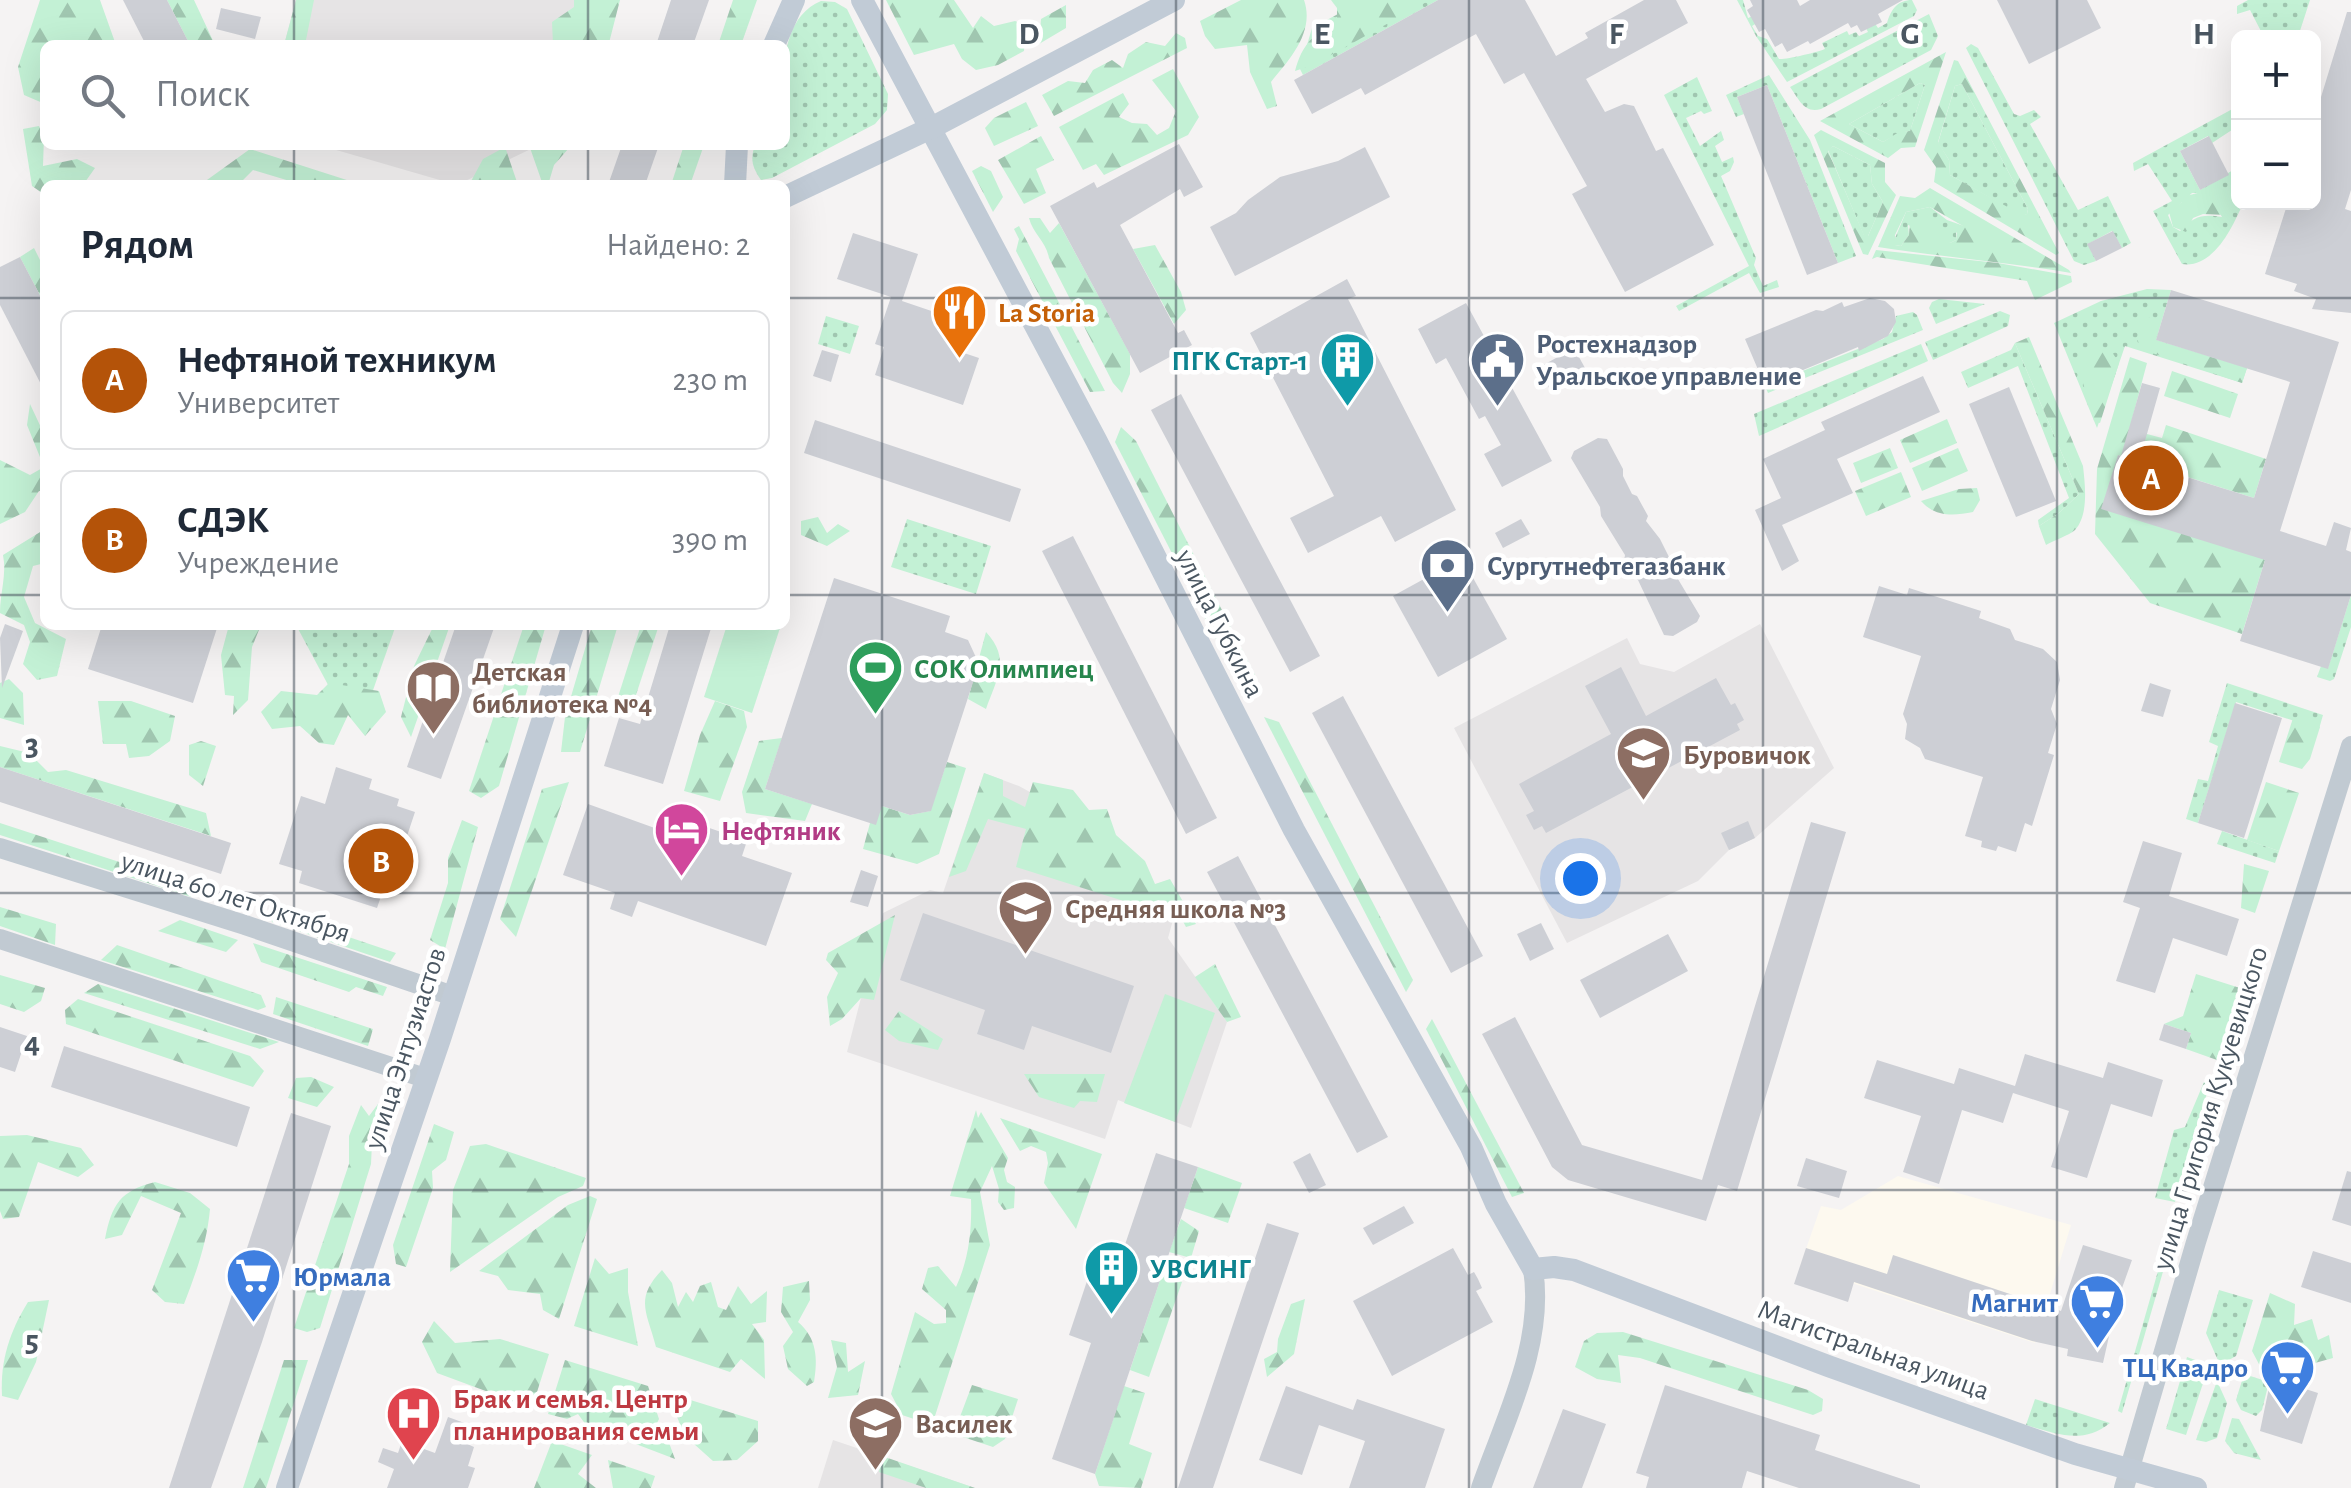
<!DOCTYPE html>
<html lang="ru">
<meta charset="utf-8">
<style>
body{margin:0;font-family:"Alegreya Sans",sans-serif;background:#f2f2f3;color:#1f2937}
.controls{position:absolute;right:30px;top:30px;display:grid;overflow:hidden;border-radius:15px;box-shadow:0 10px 40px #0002}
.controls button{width:90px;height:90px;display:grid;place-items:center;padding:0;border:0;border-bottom:2px solid #e0e1e3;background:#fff;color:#1f2937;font:50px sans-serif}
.you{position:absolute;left:1580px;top:878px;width:35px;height:35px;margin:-25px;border:8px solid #fff;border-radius:50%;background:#1a73e8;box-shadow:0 0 0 15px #1a73e833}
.badge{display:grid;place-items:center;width:65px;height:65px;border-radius:50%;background:#b45309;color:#fff;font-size:32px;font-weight:700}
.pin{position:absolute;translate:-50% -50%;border:5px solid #fff;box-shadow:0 2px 10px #0006}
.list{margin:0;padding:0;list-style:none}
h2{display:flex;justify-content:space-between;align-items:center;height:130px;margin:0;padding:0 40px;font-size:42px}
h2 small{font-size:32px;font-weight:400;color:#747a83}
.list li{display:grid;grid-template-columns:65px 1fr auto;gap:30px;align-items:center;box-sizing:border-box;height:140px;margin:0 20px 20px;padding:0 20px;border:2px solid #e0e1e3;border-radius:15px}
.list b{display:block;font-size:38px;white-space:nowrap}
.list p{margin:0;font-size:32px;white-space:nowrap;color:#747a83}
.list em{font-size:32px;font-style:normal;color:#747a83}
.icon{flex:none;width:55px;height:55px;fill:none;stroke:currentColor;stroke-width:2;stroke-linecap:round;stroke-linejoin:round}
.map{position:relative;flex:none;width:2351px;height:1488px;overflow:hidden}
.search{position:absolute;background:#fff;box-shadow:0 10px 40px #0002;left:40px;top:40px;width:750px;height:110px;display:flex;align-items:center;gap:25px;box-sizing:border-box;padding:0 35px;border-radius:15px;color:#747a83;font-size:38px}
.panel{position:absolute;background:#fff;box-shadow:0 10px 40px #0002;left:40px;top:180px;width:750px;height:450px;border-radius:15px}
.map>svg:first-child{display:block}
.commercial{fill:#fdf9ef}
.education{fill:#e6e4e5}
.grass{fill:url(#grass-dots);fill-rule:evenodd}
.forest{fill:url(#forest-firs);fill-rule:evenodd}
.pitch{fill:#c3f1d5}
.building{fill:#cdcfd5}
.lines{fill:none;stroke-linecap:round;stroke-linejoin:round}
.tertiary{stroke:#c1cad2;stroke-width:20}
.secondary{stroke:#c1cbd6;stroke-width:22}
.grid{fill:none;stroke:#4a5661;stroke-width:2.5;stroke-opacity:0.55}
.labels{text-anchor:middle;stroke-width:9;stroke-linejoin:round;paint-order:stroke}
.food-label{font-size:28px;font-weight:bold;fill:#c56008;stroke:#fff;text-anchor:start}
.service-label{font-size:28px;font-weight:bold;fill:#4e5e75;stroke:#fff;text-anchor:start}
.culture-label{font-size:28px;font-weight:bold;fill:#0d838f;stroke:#fff;text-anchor:end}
.street-label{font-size:28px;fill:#4a5661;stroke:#fff}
.leisure-label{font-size:28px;font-weight:bold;fill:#27864d;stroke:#fff;text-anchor:start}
.education-label{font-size:28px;font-weight:bold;fill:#785e54;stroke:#fff;text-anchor:start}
.hotel-label{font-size:28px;font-weight:bold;fill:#b23c85;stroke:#fff;text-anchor:start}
.shop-label{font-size:28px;font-weight:bold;fill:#366cbe;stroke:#fff;text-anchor:end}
.health-label{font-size:28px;font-weight:bold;fill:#be3a42;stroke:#fff;text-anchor:start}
.grid-label{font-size:32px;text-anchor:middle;font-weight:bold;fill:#4a5661;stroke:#fff;stroke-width:9;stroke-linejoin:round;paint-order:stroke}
</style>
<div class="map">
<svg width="2351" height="1488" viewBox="0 0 2351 1488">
<defs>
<pattern id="grass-dots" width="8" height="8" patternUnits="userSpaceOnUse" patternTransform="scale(2.5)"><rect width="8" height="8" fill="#c3f1d5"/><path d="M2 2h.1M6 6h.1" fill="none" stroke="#a0c6b0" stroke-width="1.8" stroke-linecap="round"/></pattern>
<pattern id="forest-firs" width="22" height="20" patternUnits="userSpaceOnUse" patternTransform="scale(2.5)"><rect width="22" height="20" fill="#c3f1d5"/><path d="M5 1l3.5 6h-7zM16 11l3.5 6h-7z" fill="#a0c6b0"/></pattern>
</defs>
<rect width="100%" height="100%" fill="#f5f3f3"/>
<path class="commercial" d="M1898 1176 2071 1225 2035 1343 1800 1266 1821 1206 1841 1210Z"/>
<g class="education">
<path d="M296 0H590L575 45H284Z"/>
<path d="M319 145H539L457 185Z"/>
<path d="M1760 624 1834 768 1755 838 1729 850 1698 881 1567 943 1454 728 1627 638 1640 664 1674 672Z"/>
<path d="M984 773 1019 786 1099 830 1149 909 1173 920 1168 938 1227 1022 1191 1128 1118 1100 1105 1139 847 1052 883 913 930 890 943 893Z"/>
<path d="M833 1440 975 1488H818Z"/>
</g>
<g class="grass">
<path d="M1364 0H1438L1303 75 1300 69 1312 28Z"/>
<path d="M1737 0H1743L1748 18 1753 16 1757 23 1752 26 1758 36 1767 39 1779 59C1784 60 1819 52 1825 49L1822 43 1847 31 1849 35 1856 32 1859 36 1868 32 1865 26 1874 22 1878 28 1887 23C1891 9 1898 0 1912 0L1917 10 1914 16 1787 82 1756 36Z"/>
<path d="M2248 0H2310L2298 37H2264L2250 10 2237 14V6Z"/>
<path d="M821 1 835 2 847 9 888 94 887 110 875 124 772 178 761 180C752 167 750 159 755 145H785C785 101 771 22 821 1Z"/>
<path d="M1929 14 1938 36 1931 50 1821 109C1804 114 1799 99 1790 87Z"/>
<path d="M1971 44 1978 48 2014 114 2020 116 2034 110 2041 117 2030 124 2078 210 2108 196 2131 243 2122 248 2112 231 2088 244 2096 261 2084 265 2074 261 1966 48Z"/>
<path d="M1769 75 1810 140 1856 256 1838 263 1767 85 1737 97 1744 114 1736 117 1726 95Z"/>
<path d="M1697 77 1712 111 1704 114 1701 111 1686 118 1700 146 1721 131 1724 140 1715 146 1722 162 1733 157 1734 162 1730 171 1721 176 1756 258 1754 265 1763 286 1777 280 1779 287 1760 293 1749 273 1679 311 1676 306 1749 266 1664 95Z"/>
<path d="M1920 83 1925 85 1910 131 1899 133 1883 142 1849 124Z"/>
<path d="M1962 84 2028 209 2027 214 2022 216 1950 175 1949 160 1938 143 1955 86Z"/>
<path d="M2238 106V126L2212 143 2208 136 2180 151 2200 190 2238 167V202L2243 203C2233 227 2213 269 2182 264L2153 211 2172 201 2148 164 2134 171 2133 163ZM2192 193H2208L2222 217C2202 214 2194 216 2180 231L2173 227 2168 215Z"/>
<path d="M1833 146 1870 165 1872 184 1883 202 1868 236H1864L1828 150Z"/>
<path d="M1930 207 1947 220 1964 226 1956 233V240L1950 243 1908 225 1909 235 1901 246 1895 245 1893 243 1906 212Z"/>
<path d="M2147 289 2171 290 2156 340 2247 368 2242 383 2125 346 2097 428 2054 323 2101 301Z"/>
<path d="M1939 299 1985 304 1936 324 1929 308 1932 302Z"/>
<path d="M2000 311 2010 315 2008 326 1933 360 1925 342Z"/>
<path d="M1913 312 1917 315 1923 330 1768 393 1765 386 1883 339 1892 332 1896 316Z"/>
<path d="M826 316 859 326 850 354 818 344Z"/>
<path d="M2015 343 2079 494 2059 513 2039 526 2038 520 2069 498 2018 366 1968 388 1961 372 2011 350Z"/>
<path d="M1921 344 1928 361 1759 436 1754 414Z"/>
<path d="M907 519 991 546 976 594 891 567Z"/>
<path d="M2351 595V627L2334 679 2330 681 2317 677 2321 666 2328 668Z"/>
<path d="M296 625H396L366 710 334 696Z"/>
<path d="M2227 683 2323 715 2319 729 2236 702 2198 823 2186 819 2198 779 2208 781 2218 746 2209 742Z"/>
<path d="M2222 831 2279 851 2275 863 2217 844Z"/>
<path d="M2204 1082 2210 1083 2175 1202 2155 1198 2174 1130 2185 1127Z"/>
<path d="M2166 1243 2171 1244 2122 1413 2118 1411Z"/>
<path d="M2219 1290 2253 1300 2236 1356 2220 1365 2206 1333Z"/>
<path d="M2187 1357 2209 1365 2186 1435 2166 1429Z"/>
<path d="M2244 1374 2269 1382 2262 1410 2256 1416 2241 1410 2236 1400Z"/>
<path d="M2217 1381 2227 1403 2217 1438 2206 1442 2196 1440Z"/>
<path d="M2035 1399 2110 1423C2083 1445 2056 1434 2026 1425Z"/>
<path d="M2232 1418 2239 1419 2261 1460 2234 1453 2225 1441Z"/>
</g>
<g class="forest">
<path d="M40 0H100L116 45H45V104L24 95 18 67Z"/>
<path d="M167 0H194L215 45H190Z"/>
<path d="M296 0H314L305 45H284Z"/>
<path d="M574 0H620L609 43 553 45 552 22 574 7Z"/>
<path d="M733 0H757L741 45H718Z"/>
<path d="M886 0H954L973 28 981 16 994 26 1015 21 1026 26 1024 51 998 65 976 70 962 59 954 44 914 55Z"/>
<path d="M1241 0H1304C1315 32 1290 59 1271 82L1277 106 1267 109 1250 72 1247 45 1215 49 1205 36 1200 21Z"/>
<path d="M1331 0H1430L1313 65 1295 71C1302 44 1314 34 1337 19V8Z"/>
<path d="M1066 5V28L1039 44 1041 19Z"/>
<path d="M1176 33 1185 38 1187 48 1054 116 1042 95 1068 81 1085 83 1093 70 1112 60 1123 68 1128 54 1146 42 1165 46Z"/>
<path d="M1946 52 1915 147 1901 148 1888 158 1820 121ZM1920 83 1925 85 1910 131 1899 132 1883 142 1849 124Z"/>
<path d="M1954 60 1958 61 2059 253 2056 255 1934 182 1936 167 1924 150ZM1962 84 2028 209 2027 214 2022 215 1950 175 1949 160 1938 142 1955 86Z"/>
<path d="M1173 69 1199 117 1188 135 1104 175 1096 164 1083 170 1059 127 1123 93 1129 104 1119 117 1132 123 1147 124 1157 135 1169 128 1176 111 1152 80Z"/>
<path d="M1026 102 1038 126 994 146 985 128 994 118Z"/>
<path d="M39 126 44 137 43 166 77 159 95 168 83 185H45V195L32 186 23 129Z"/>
<path d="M1821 130 1885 163V182L1896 195 1868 255 1863 254 1814 135ZM1833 146 1870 165 1872 184 1883 202 1868 236 1864 235 1828 151Z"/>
<path d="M1041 136 1054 160 1036 169 1046 193 1024 204 998 160Z"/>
<path d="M529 145H568L569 148 554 165 548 185H543Z"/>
<path d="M684 145H704L690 185H671Z"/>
<path d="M505 147 518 185H469L483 159Z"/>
<path d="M250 149 353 182 351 185H303L253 170 243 180 259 185H200Z"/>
<path d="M981 166 991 171 1003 197 993 212 972 171Z"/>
<path d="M1930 188 2069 270 2071 273C2007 262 1942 257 1878 247L1900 196 1915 198ZM1930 207 1963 226 1957 230 1956 240 1950 243 1942 225 1920 216 1910 220 1909 235 1901 246 1895 245V235L1906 212Z"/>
<path d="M2213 189 2223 193 2229 201 2227 215 2203 214 2193 218 2186 232 2173 227 2169 212 2182 202V197Z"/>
<path d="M1029 218H1040L1050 233 1059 223 1130 354V374L1122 393 1113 383 1049 258C1046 241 1033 234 1029 218Z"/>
<path d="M1019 226 1105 391 1090 392 1016 251 1019 239 1014 229Z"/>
<path d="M1155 245 1181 292 1186 310 1174 324 1133 249Z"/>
<path d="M34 248 45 270V305L20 257Z"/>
<path d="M1876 250 1998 263 2071 276 2072 282 2035 300 2027 281 1877 257 1872 259Z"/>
<path d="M2145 316 2157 321 2159 328 2156 340 2247 368 2242 383 2140 349 2137 340 2143 339 2145 332 2134 330 2133 322Z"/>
<path d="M2029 337 2083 466C2085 484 2089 515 2075 530 2068 536 2054 540 2046 545L2039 526 2059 513 2079 494 2015 343Z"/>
<path d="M2101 347 2112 352 2119 363 2100 423 2094 421 2079 369 2082 354 2093 353Z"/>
<path d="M2130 357 2147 363 2126 442 2147 434 2162 438 2166 425 2266 459 2254 498 2118 455 2265 560 2242 634 2150 603 2095 534 2097 469Z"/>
<path d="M2172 371 2238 394 2230 418 2164 396Z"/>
<path d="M30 404 45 436V492L39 491 25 512 0 524V460L30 475 44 467 27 425Z"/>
<path d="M1947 419 1957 443 1910 463 1900 440Z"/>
<path d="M1121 427 1136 441 1257 679 1255 693 1243 692 1115 442Z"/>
<path d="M1890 448 1898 468 1861 483 1853 463Z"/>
<path d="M1958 448 1968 471 1922 491 1912 468Z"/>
<path d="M1901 472 1911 497 1866 516 1855 491Z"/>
<path d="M1977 488 1980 500 1973 512C1953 516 1935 517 1921 501L1959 489Z"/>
<path d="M818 517 827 533 838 524 850 531 827 546 801 535V521Z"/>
<path d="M45 529V563L33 566 24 597 35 623 66 639 57 676 37 680 23 664 30 642 24 625 0 613C0 592 7 575 3 555Z"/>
<path d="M229 625H261L252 647 248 700 233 715 234 696 225 695 221 655Z"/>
<path d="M434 625H450L411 737 401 717 414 666Z"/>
<path d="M524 625H546L499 786 481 798 469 791Z"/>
<path d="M592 625H618L580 752H561L565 717Z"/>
<path d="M641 625H659L632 707 617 700Z"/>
<path d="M986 632C1011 659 997 678 986 709L968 699Z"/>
<path d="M9 679 23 693 24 725 0 718V683Z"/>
<path d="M329 683 379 691 386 712 365 736 348 715 334 745 319 743 300 726 272 729 261 712 281 691 317 695Z"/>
<path d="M98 701H131L175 716 170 741 149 756 129 758 126 744H103Z"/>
<path d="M715 701 744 711 747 727 720 801 684 791 700 735Z"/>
<path d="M2311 716 2320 727 2310 759 2302 769 2279 762 2293 718Z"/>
<path d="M1264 717 1279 722 1413 980 1406 992Z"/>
<path d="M782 738 765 789 812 804 805 821 746 813 742 792 759 741Z"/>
<path d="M201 741 216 746 203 786 189 775V745Z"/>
<path d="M0 746 29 753 48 772 66 770 206 813 211 836 0 767Z"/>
<path d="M947 762 966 768 939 854 917 864 863 849 870 823 882 806 910 815 930 811Z"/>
<path d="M984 773 1003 780V796L1025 807 1033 782 1073 790 1089 810 1107 809 1116 835 1145 861 1155 884 1170 879 1196 924 1186 927 1176 908 1158 900 1149 909 1016 867 1026 829 988 819 966 871 949 877Z"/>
<path d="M569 782 516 937 500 919 542 789Z"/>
<path d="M2266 782 2299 793 2279 851 2247 840Z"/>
<path d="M462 820 478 827 445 949 430 940 448 883V858Z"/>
<path d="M0 823 202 889 191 897 0 835Z"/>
<path d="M2244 864 2269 871 2255 913 2241 908Z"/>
<path d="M0 907 56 924 55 945 0 926Z"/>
<path d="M269 910 396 953 390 962 272 922Z"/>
<path d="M895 915 874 1000 861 998 842 1019 830 1026 827 997 838 973 826 960 828 953Z"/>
<path d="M180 920 238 940 226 952 158 931Z"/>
<path d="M253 943 387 987 383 996 356 987 349 992 261 962Z"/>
<path d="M117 945 261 995 266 1007 258 1010 101 960Z"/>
<path d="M1215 964 1241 1017 1227 1022 1195 977Z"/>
<path d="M2196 974 2240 988 2217 1060 2186 1049 2191 1033 2164 1024 2183 1016Z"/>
<path d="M0 975 45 988 41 1001 24 1012 0 1004Z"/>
<path d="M98 984 279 1042 260 1049 84 993Z"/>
<path d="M276 997 373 1029 368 1046 273 1014Z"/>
<path d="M78 999 250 1056 264 1071 253 1087 66 1024 65 1010Z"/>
<path d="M899 1011 943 1039 938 1050 899 1041 885 1030Z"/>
<path d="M1432 1019 1524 1193 1512 1197 1426 1029Z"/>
<path d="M1024 1074H1105L1097 1102 1080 1101 1074 1108 1039 1097Z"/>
<path d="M311 1077 334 1087 317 1107 288 1098 296 1078Z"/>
<path d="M378 1104 389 1121 372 1143 371 1164 320 1328 307 1332 294 1328 349 1164V1136L361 1105 369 1116Z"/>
<path d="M976 1110 978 1118 981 1112 1008 1158 1004 1170 1007 1182 1015 1187 1014 1208 1004 1210 998 1202 999 1189 992 1166 980 1192 990 1245 935 1416 926 1423 902 1415 891 1394 915 1312 934 1324 946 1323V1310L922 1289 928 1268 938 1266 956 1287C969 1259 972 1230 971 1199L950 1196Z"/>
<path d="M1000 1118 1102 1154 1076 1229 1044 1183 1048 1163 1046 1152 1031 1146 1020 1151Z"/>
<path d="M434 1124 454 1132 446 1160 432 1171 433 1188 406 1267 396 1264 393 1245Z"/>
<path d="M27 1135 81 1148 94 1165 78 1177 38 1162 19 1217 3 1219 0 1211V1136Z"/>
<path d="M486 1144 586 1178 583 1186 558 1197 450 1272 453 1190 470 1146Z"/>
<path d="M1198 1167 1242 1183 1228 1223 1184 1208Z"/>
<path d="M155 1182 190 1193 210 1209C207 1243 196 1273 184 1304L165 1302 152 1290 181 1213 141 1196 122 1235 105 1239C112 1204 120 1191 155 1182Z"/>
<path d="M590 1196 597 1199 559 1319 543 1310 540 1294 508 1290 498 1276 479 1271 568 1205Z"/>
<path d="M1181 1219 1199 1231 1191 1258 1169 1252Z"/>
<path d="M595 1258 609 1274 628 1268V1292L638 1346 574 1326Z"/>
<path d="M662 1270 672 1283 678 1307 686 1292 693 1302 700 1286 711 1282 718 1307 726 1310 738 1286 751 1304 767 1291 766 1322 752 1324 764 1340 765 1379 741 1359 730 1372 656 1347C647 1312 634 1299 662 1270Z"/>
<path d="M1162 1274 1182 1282 1149 1377 1130 1370Z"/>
<path d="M809 1281 810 1300 798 1322C817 1338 818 1359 814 1382L807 1386 788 1369 783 1346 793 1332 781 1312 783 1287Z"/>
<path d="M2270 1293 2295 1304 2294 1325 2312 1319 2318 1340 2329 1335 2333 1358 2315 1363 2298 1358 2294 1376 2260 1366 2252 1351Z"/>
<path d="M1305 1299 1294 1354 1267 1377 1264 1359 1277 1352 1278 1339 1291 1304Z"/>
<path d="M49 1300 36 1362 18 1400 2 1396C0 1360 10 1331 28 1302Z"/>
<path d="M434 1321 455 1343 500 1339 549 1354 532 1408 437 1373 422 1342Z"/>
<path d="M1623 1332 1808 1390 1823 1399 1822 1411 1813 1415 1640 1358 1618 1355 1621 1383 1597 1379 1575 1367 1584 1341 1597 1333Z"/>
<path d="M831 1340 846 1343 848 1372 865 1361 858 1395 828 1398 837 1367Z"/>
<path d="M284 1360H308L266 1488H243Z"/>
<path d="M565 1360 648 1386 659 1419 653 1431 668 1440 675 1459 586 1425 578 1414 567 1419 548 1414Z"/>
<path d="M972 1385 1018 1399 1005 1439 993 1447 963 1437 958 1422Z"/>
<path d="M1124 1386 1145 1393 1129 1444 1152 1453 1141 1488 1099 1486 1095 1474Z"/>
<path d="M668 1393 758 1421V1441L737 1460 713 1461 684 1435Z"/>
<path d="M552 1441 592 1455 578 1474 596 1488H534Z"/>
<path d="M882 1456 975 1488H926L879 1472Z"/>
<path d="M608 1460 655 1476 651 1488H613Z"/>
</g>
<g class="pitch">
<path d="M727 625H781L752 713 704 697Z"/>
<path d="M1165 994 1215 1013 1175 1122 1124 1103Z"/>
</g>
<g class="building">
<path d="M123 0H167L190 45H146Z"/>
<path d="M671 0H709L693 45H656Z"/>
<path d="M1438 0H1525L1556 56 1588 38 1585 33 1644 0H1676L1688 23 1586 79 1605 112 1624 104 1634 106 1656 151 1663 148 1714 245 1625 292 1572 194 1587 186 1524 73 1504 84 1476 34 1365 95 1361 88 1312 114 1294 80Z"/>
<path d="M1750 0H1797L1800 6 1810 0H1903L1878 14 1882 22 1861 32 1857 25 1851 28 1848 23 1810 44 1808 41 1787 52 1782 43 1775 47 1765 29 1759 32 1747 10 1753 6Z"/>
<path d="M1997 0H2087L2101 28 2029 64Z"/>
<path d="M221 8 261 17 255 39 216 29Z"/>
<path d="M2347 12H2351V190L2345 209 2351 211V313L2312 309 2316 299 2294 291 2297 284 2265 274 2288 202H2314V120Z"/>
<path d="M1767 85 1838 263 1807 275 1737 97Z"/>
<path d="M2209 136 2229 175 2200 190 2180 151Z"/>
<path d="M1179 144 1203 187 1184 197 1180 189 1120 225 1178 333 1184 330 1192 345 1140 373 1050 206 1094 182 1097 188Z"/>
<path d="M622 145H659L645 185H608Z"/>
<path d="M1365 147 1390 197 1235 276 1210 227 1236 213 1248 200 1280 177 1338 161Z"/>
<path d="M2113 231 2122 248 2096 261 2087 244Z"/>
<path d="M853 233 918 254 902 301 955 319 953 324 965 328 958 351 979 358 963 405 875 375 884 347 875 344 891 297 837 279Z"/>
<path d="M20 257 45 305V392L0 305V267Z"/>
<path d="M1347 279 1356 296 1348 299 1456 510 1395 542 1381 516 1308 553 1290 518 1334 496 1250 333Z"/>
<path d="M2171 290 2339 342 2280 531 2326 546 2334 522 2351 528 2346 550 2351 552V595L2328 669 2240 641 2265 560 2101 509 2118 455 2121 456 2142 383 2160 388 2139 462 2254 498 2290 382 2156 340Z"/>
<path d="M1870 298 1885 301 1894 309 1896 322 1888 336 1859 351 1858 347 1765 386 1745 339 1816 310 1823 311 1842 302 1844 307Z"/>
<path d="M1466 303 1552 461 1502 487 1484 454 1501 445 1485 416 1479 419 1446 358 1436 364 1418 329Z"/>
<path d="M1574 348 1585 368 1549 388 1538 368Z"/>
<path d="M822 350 839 355 831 382 813 376Z"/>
<path d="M1923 376 1940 412 1837 459 1853 493 1782 525 1799 561 1782 571 1755 510 1781 498 1763 459 1825 430 1821 422Z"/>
<path d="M2009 387 2056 501 2016 517 1969 404Z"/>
<path d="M1181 394 1320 656 1290 672 1151 410Z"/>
<path d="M815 420 1021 489 1010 522 804 453Z"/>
<path d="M1598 438 1607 439 1623 469V476L1632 494 1637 496 1648 516 1646 521 1660 539 1670 559 1669 564 1700 616 1697 622 1673 636 1664 635 1638 580 1633 577 1624 561 1625 555 1601 516 1600 507 1571 458 1574 451Z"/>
<path d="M1521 519 1530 534 1503 548 1495 533Z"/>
<path d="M1073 536 1217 818 1186 834 1042 551Z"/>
<path d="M1462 558 1507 639 1438 677 1393 596Z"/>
<path d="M834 578 950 616 945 632 968 640 979 664 931 811 910 815 882 806 876 825 765 789Z"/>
<path d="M1879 586 1907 595 1909 588 1981 611 1979 618 2010 629 2015 640 2043 649 2057 662 2060 680 2051 709 2057 724 2048 753 2054 755 2032 826 2025 823 2016 852 1998 846 1996 851 1981 847 1982 841 1965 836 1983 777 1925 759 1920 748 1905 739 1907 724 1903 714 1921 656 1863 637Z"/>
<path d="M5 624 23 631 2 688 0 638Z"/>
<path d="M102 625H218L193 703 88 669Z"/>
<path d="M456 625H495L441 779 407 767Z"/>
<path d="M670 625H712L663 784 604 766 619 718 640 724Z"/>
<path d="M1621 667 1646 716 1716 678 1731 705 1735 703 1744 720 1737 724 1740 730 1546 833 1542 826 1534 830 1526 815 1534 811 1519 784 1611 734 1585 686Z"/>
<path d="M2150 683 2171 690 2163 717 2141 711Z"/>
<path d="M1343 696 1483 956 1451 973 1312 713Z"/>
<path d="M2235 703 2282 718 2244 838 2198 823Z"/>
<path d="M0 767 231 843 221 874 0 802Z"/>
<path d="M336 767 372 779 369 789 399 799 397 806 415 812 403 848 398 846 377 908 299 883 302 871 279 864 301 796 325 804Z"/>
<path d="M588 804 663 831 669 814 747 841 742 856 792 873 766 946 638 901 632 917 610 909 615 893 563 875Z"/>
<path d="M1748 821 1755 838 1729 850 1721 833Z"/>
<path d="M1811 822 1846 832 1737 1191 1718 1185 1706 1221 1568 1180 1552 1167 1482 1034 1515 1017 1582 1145 1702 1180Z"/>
<path d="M2143 841 2182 853 2169 896 2239 919 2227 956 2173 938 2155 993 2116 981 2140 908 2123 902Z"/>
<path d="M1238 856 1388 1137 1357 1153 1207 872Z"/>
<path d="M861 870 878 876 868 907 850 902Z"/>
<path d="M923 913 1134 986 1111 1053 1032 1026 1024 1050 1001 1042 977 1034 985 1010 900 980Z"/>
<path d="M1541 923 1554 949 1530 961 1517 934Z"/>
<path d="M1668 934 1688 971 1600 1018 1580 980Z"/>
<path d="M2164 1024 2191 1033 2186 1049 2159 1040Z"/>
<path d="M0 1027 27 1036 15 1072 0 1067Z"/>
<path d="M64 1046 250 1107 237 1147 51 1087Z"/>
<path d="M2025 1054 2103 1078 2108 1062 2163 1080 2152 1117 2111 1104 2087 1178 2051 1167 2069 1111 2013 1093 2003 1123 1962 1110 1939 1184 1903 1172 1921 1116 1864 1098 1877 1060 1954 1084 1959 1068 2015 1086Z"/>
<path d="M291 1113 331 1126 262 1342 211 1488H169Z"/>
<path d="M1156 1153 1198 1167 1095 1474 1052 1459 1091 1343 1069 1335 1089 1275 1112 1283Z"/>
<path d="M1310 1153 1326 1185 1309 1193 1293 1162Z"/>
<path d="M1806 1158 1847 1171 1839 1198 1797 1186Z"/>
<path d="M2347 1171 2351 1172V1226L2332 1220Z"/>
<path d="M1404 1206 1414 1223 1373 1245 1363 1228Z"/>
<path d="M1267 1223 1299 1233 1213 1488H1178Z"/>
<path d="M2083 1245 2132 1260 2116 1305 2103 1363 2067 1356 2068 1349 2032 1341 1854 1282 1848 1302 1794 1284 1806 1248 1887 1274 1893 1255 2061 1311Z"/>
<path d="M1453 1248 1468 1275 1474 1272 1478 1279 1482 1288 1476 1291 1493 1322 1392 1376 1353 1301Z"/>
<path d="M2313 1251 2351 1263V1303L2301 1287Z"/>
<path d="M2271 1378 2318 1393 2302 1444 2260 1431Z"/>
<path d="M1665 1385 1820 1435 1815 1450 1920 1485V1488H1799L1747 1471 1742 1488H1646L1649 1477 1636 1473Z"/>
<path d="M1286 1386 1353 1410 1357 1399 1445 1429 1425 1488H1349L1365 1441 1319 1425 1302 1475 1259 1460Z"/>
<path d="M1563 1409 1606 1424 1582 1488H1533Z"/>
<path d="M448 1417 470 1425 463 1442 474 1447 468 1466 475 1468 468 1488H387L394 1469 378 1462 383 1448 398 1453 402 1441 435 1453Z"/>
</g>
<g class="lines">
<g class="tertiary">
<path d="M0 848 245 925 453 996"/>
<path d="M0 939 425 1078"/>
<path d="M1481 1488C1505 1419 1545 1343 1533 1269"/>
<path d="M2124 1488 2196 1242 2351 746"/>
</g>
<g class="secondary">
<path d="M862 0 1096 440 1294 830 1471 1147 1496 1204 1533 1269 1554 1267 1574 1270 1828 1366 2075 1454 2196 1488"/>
<path d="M774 45 794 0"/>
<path d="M735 185 737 145"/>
<path d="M785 197 933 127 1174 0"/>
<path d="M287 1488 440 1039 573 625"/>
</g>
</g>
<path class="grid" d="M294 0V45M588 0V45M882 0V1488M1176 0V1488M1469 0V1488M1763 0V1488M2057 0V1488M294 145V185M588 145V185M0 298H45M785 298H2351M0 595H45M785 595H2351M294 625V1488M588 625V1488M0 893H2351M0 1190H2351"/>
<defs>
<symbol id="restaurant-pin" viewBox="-11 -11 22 30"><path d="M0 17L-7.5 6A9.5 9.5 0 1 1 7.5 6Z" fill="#e8710a" stroke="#fff"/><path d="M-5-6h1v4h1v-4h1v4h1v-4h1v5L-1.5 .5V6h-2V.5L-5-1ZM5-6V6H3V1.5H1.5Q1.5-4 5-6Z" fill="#fff"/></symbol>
<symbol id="civic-pin" viewBox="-11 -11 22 30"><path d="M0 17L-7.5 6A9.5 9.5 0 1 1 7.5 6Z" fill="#5c6f8a" stroke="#fff"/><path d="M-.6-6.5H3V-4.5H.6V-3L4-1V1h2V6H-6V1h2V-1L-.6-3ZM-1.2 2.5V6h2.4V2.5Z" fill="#fff"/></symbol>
<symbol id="building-pin" viewBox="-11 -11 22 30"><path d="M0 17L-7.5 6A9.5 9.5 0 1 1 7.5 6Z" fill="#0f9aa8" stroke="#fff"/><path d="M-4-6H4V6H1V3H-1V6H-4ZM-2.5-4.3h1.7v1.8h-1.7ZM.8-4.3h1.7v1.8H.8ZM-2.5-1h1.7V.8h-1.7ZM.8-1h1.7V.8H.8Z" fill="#fff"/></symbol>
<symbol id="bank-pin" viewBox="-11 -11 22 30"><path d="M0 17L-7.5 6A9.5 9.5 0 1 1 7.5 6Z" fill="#5c6f8a" stroke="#fff"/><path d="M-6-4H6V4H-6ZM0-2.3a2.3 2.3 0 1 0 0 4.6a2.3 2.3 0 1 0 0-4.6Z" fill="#fff"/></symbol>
<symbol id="stadium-pin" viewBox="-11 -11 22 30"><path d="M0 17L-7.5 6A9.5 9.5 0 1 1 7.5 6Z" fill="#2e9e5b" stroke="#fff"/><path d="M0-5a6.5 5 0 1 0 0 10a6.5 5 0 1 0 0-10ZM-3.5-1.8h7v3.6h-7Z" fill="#fff"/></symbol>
<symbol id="library-pin" viewBox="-11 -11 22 30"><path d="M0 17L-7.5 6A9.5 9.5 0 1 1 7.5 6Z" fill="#8d6e63" stroke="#fff"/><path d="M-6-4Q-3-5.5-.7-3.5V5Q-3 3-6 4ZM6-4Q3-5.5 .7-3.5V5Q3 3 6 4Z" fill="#fff"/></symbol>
<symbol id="school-pin" viewBox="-11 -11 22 30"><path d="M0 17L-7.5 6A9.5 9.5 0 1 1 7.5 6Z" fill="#8d6e63" stroke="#fff"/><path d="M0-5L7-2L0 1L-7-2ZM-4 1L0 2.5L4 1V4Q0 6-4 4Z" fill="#fff"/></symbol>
<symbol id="hotel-pin" viewBox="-11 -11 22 30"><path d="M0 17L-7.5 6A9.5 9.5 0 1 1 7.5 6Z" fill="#d1479c" stroke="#fff"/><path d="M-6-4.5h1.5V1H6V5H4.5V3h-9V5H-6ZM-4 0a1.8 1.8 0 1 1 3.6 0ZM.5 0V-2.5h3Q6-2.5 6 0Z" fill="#fff"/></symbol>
<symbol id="supermarket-pin" viewBox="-11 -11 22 30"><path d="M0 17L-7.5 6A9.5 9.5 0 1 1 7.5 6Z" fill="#3f7fe0" stroke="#fff"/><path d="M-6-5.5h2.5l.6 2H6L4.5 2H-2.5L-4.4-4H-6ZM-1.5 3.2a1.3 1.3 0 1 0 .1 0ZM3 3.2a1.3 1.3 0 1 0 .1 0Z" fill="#fff"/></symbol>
<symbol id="hospital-pin" viewBox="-11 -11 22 30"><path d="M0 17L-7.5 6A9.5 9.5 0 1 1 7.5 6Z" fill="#e0444e" stroke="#fff"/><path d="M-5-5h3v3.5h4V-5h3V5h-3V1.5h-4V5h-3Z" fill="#fff"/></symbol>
</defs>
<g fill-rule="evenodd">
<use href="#restaurant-pin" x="928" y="280" width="63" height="86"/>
<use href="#civic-pin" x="1466" y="328" width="63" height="86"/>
<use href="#building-pin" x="1316" y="328" width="63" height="86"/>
<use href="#bank-pin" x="1416" y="534" width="63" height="86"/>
<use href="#stadium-pin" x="844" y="636" width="63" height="86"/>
<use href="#library-pin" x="402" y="656" width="63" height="86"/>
<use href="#school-pin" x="1612" y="722" width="63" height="86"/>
<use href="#hotel-pin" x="650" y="798" width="63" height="86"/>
<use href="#school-pin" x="994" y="876" width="63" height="86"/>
<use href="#building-pin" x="1080" y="1236" width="63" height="86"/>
<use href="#supermarket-pin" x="222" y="1244" width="63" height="86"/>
<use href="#supermarket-pin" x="2066" y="1270" width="63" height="86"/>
<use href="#supermarket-pin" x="2256" y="1336" width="63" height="86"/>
<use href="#hospital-pin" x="382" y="1382" width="63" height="86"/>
<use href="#school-pin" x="844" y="1392" width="63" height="86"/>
</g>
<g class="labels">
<g class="food-label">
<text x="998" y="322">La Storia</text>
</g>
<g class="service-label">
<text x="1536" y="353">Ростехнадзор<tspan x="1536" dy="32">Уральское управление</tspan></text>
<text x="1487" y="575">Сургутнефтегазбанк</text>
</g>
<g class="culture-label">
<text x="1308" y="370">ПГК Старт-1</text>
<text x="1150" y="1278" text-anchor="start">УВСИНГ</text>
</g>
<g class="street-label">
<text transform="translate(1221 623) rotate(63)" y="10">улица Губкина</text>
<text transform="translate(236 896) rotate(18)" y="10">улица 60 лет Октября</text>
<text transform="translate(404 1048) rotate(-72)" y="10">улица Энтузиастов</text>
<text transform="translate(2209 1108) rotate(-73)" y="10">улица Григория Кукуевицкого</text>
<text transform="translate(1874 1349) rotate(20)" y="10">Магистральная улица</text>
</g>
<g class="leisure-label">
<text x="914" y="678">СОК Олимпиец</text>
</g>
<g class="education-label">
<text x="472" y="681">Детская<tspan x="472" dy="32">библиотека №4</tspan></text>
<text x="1683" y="764">Буровичок</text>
<text x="1065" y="918">Средняя школа №3</text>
<text x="915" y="1433">Василек</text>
</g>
<g class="hotel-label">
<text x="721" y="840">Нефтяник</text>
</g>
<g class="shop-label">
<text x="293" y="1286" text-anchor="start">Юрмала</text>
<text x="2058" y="1312">Магнит</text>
<text x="2248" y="1377">ТЦ Квадро</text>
</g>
<g class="health-label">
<text x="453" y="1408">Брак и семья. Центр<tspan x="453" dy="32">планирования семьи</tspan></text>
</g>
</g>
<g class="grid-label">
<text x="1029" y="44">D</text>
<text x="1322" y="44">E</text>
<text x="1616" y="44">F</text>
<text x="1910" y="44">G</text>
<text x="2204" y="44">H</text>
<text x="32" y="755">3</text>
<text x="32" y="1053">4</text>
<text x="32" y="1351">5</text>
</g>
</svg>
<div class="controls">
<button>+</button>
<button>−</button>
</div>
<div class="you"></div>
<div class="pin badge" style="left:2151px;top:478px">A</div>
<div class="pin badge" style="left:381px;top:861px">B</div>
<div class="search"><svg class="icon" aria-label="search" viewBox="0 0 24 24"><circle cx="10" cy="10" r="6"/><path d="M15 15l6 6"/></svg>Поиск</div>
<section class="panel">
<h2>Рядом<small>Найдено: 2</small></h2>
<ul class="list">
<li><span class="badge">A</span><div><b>Нефтяной техникум</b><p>Университет</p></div><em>230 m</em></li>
<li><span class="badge">B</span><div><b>СДЭК</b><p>Учреждение</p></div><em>390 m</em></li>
</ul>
</section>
</div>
